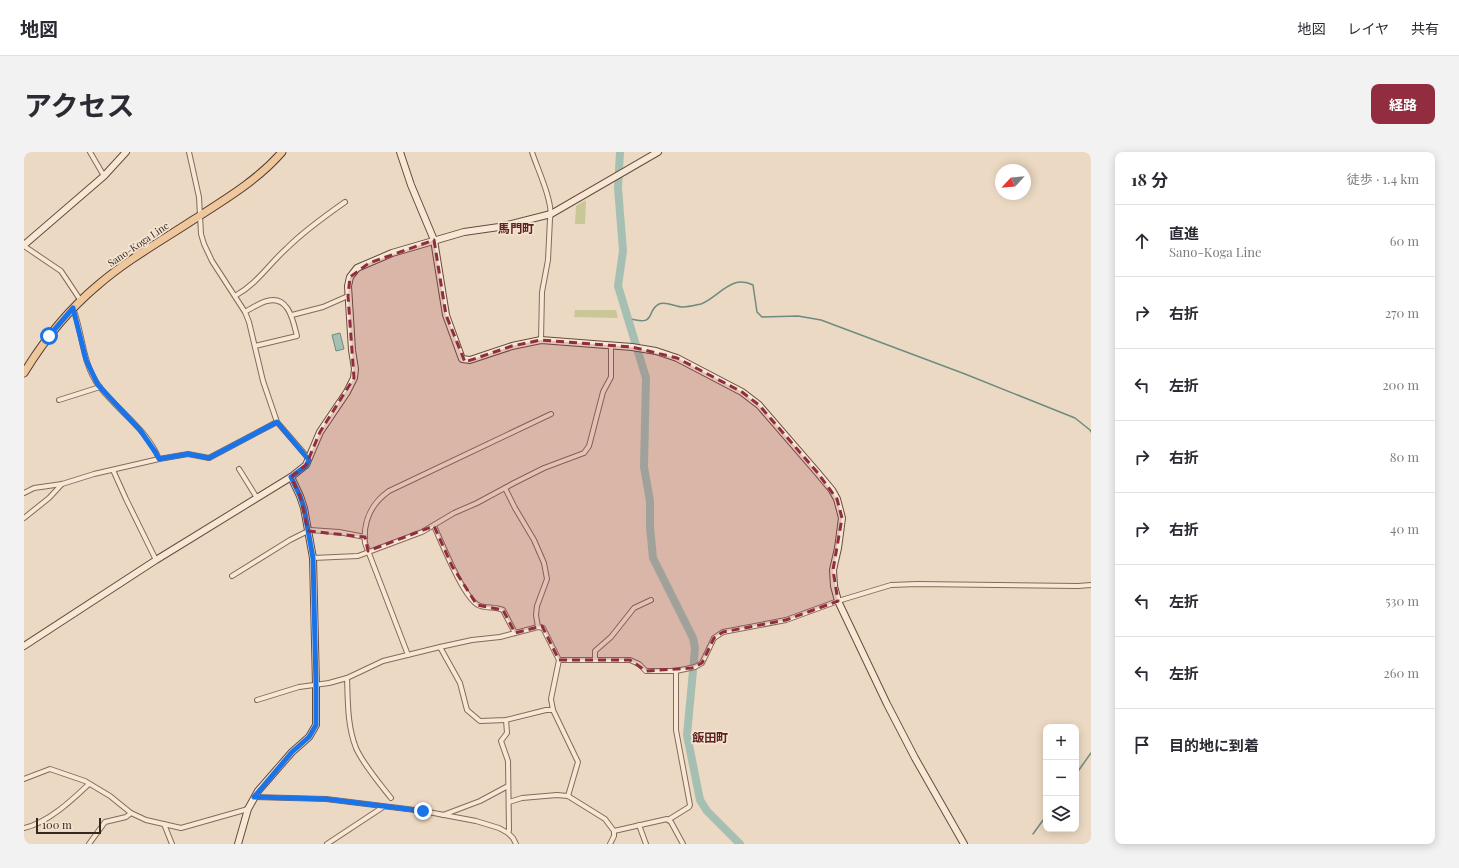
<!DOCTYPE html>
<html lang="ja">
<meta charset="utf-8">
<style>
body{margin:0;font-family:"Playfair Display","Noto Sans JP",serif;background:#f2f2f3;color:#2b2b33}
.controls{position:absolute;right:12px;bottom:12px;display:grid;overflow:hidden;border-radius:8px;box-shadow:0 2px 10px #0003}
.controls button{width:36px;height:36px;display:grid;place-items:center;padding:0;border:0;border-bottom:1px solid #e1e1e2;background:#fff;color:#2b2b33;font:20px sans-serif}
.compass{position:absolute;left:971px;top:12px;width:36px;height:36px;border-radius:50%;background:#fff;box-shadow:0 2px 10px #0003;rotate:244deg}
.scale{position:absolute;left:12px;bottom:10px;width:65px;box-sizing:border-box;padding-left:4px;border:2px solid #35261e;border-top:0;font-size:11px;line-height:14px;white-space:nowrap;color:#35261e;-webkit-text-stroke:3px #f4e4d2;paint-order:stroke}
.stop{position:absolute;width:12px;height:12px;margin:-9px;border:3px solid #1a73e8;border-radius:50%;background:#fff}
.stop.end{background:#1a73e8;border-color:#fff;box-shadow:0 1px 4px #0008}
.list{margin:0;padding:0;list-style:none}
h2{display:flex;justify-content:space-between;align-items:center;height:52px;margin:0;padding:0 16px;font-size:17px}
h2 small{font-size:13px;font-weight:400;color:#7c7c81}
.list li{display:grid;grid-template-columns:26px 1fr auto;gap:12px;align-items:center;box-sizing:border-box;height:72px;padding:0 16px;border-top:1px solid #e1e1e2}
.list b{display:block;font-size:15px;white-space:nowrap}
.list p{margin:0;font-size:13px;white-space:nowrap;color:#7c7c81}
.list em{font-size:13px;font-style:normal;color:#7c7c81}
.icon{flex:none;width:22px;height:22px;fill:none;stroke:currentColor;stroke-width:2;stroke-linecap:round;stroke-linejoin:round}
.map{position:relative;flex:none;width:1067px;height:692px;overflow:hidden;border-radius:8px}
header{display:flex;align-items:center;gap:24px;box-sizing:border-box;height:56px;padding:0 20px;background:#fff;border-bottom:1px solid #e1e1e2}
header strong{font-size:19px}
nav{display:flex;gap:22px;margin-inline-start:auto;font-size:14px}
.intro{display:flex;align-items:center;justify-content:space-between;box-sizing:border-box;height:96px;padding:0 24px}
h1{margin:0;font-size:28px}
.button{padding:10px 18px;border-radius:8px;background:#912d3e;color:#fff;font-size:14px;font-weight:700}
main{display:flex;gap:24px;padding:0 24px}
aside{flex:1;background:#fff;border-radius:8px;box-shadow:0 2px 10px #0003}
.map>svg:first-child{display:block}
.green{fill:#c9c797}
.water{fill:#a5bfb3;stroke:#6c8c7f}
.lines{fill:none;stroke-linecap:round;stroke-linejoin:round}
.stream{stroke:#6c8c7f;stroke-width:1.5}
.river{stroke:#a5bfb3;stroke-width:8}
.street-casing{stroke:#856a5a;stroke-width:6}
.secondary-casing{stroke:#674c3e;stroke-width:8}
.primary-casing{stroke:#533a2f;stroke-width:9}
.street{stroke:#f7e8d5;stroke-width:4}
.secondary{stroke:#f7e8d5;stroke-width:6}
.primary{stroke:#eec79c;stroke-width:7}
.route{stroke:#1a73e8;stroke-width:5}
.marked{fill:#912d3e;fill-opacity:0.2;stroke:#912d3e;stroke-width:3;stroke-dasharray:8 5;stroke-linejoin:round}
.labels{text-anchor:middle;stroke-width:3.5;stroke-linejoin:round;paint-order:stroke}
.street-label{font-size:10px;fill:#35261e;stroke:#f4e4d2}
.quarter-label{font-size:12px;font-weight:bold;fill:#60221f;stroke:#f4e4d2}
</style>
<header>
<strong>地図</strong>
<nav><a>地図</a><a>レイヤ</a><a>共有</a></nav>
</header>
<div class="intro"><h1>アクセス</h1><a class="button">経路</a></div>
<main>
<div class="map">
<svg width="1067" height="692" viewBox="0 0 1067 692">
<rect width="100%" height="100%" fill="#ecd9c3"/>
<g class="green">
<path d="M562 48 561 72H551L552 54Z"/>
<path d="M551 158H592L594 166 550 165Z"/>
</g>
<path class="water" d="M316 181 320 197 312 199 308 183Z"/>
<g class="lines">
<g class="stream">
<path d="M604 166C634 175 621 159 635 152 642 149 652 155 659 155 665 155 672 153 677 152 695 145 707 122 729 133L733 160 738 165 774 164 797 168 941 222 1051 266 1066 278 1067 280"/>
<path d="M1052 622 1067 601"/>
<path d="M1009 682 1022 664"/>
</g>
<path class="river" d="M596 0 594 36 599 99 594 134 622 226 620 315 626 349V375L629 406 669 486 671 496 670 508 663 583 676 648 683 659 716 692"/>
<defs>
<g id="street">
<path d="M66 0 80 24"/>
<path d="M165 0 175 45 177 82 180 92 188 109 221 160 225 170 239 229 253 270 285 307"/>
<path d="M508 0C513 16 530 51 526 67L524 108 518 140 517 188"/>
<path d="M0 94 37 119 57 149"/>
<path d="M211 144C234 131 244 113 263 96 280 79 301 64 321 50"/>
<path d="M49 156C59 182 58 211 75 234 94 259 123 277 135 307"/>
<path d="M221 160C228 156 235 151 243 149 265 143 269 169 273 184L231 194"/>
<path d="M268 163 299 155 324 144"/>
<path d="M35 248 76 235"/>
<path d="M215 317 233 346"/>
<path d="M89 318 102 347 132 408"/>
<path d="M481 336 491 356 510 388 520 411 523 427 513 454 512 463 514 475"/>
<path d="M0 341 10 336 38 332 70 322 135 307 164 302 185 306 253 270"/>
<path d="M0 366 25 346 38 332"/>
<path d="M410 374C418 391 439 445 454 453 461 457 471 454 479 458L491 481"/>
<path d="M289 406 334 404 398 380 430 361 453 351 490 331 520 316 560 301 565 294 579 240 587 225V193"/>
<path d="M208 424 266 388 286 378 315 380 341 385"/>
<path d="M416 495 436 531 443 558 456 569 482 568 522 558H529"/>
<path d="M384 503 341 391C339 369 348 351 365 339L527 262"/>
<path d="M535 508H606L615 512 622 519H652L671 515 678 511 690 486 699 480 762 468 814 449 867 433 893 432 1054 434 1067 433"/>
<path d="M571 508V499L587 485 610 456 627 448"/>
<path d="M323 526 359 509 416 495 448 488 476 485 514 475 519 476 535 508 527 547 529 558 554 610 544 644"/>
<path d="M233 548 275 535 305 531 323 526C324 549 323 573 332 596 339 612 356 632 367 646"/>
<path d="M482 568 483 581 477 589 484 609 485 678 484 681"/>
<path d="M0 627 26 617 61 629 86 644 107 661 122 668 157 676 224 657"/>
<path d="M230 645 302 647 399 659 452 669 475 676 484 681 489 686 492 692"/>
<path d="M485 650 498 646 533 643 544 644 581 667 590 679 643 667 647 670 659 692"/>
<path d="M419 663 456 649 484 634"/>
<path d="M644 668 665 655 666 653 652 578V519"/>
<path d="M140 672 148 692"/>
<path d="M615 673 622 692"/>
<path d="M0 676C24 671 48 648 65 632"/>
<path d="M65 692 81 670 102 665 107 661"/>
<path d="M303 692 359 655"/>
<path d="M586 692 590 684V679"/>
</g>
<g id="secondary">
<path d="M376 0 387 33 410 88 422 163 438 207 446 208 488 194 517 188 608 195 632 199 653 206 718 240 735 253 793 320 808 338 813 347 818 366 814 396 809 418 810 434 814 449 863 552 891 606 940 692"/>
<path d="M0 93 80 24 102 0"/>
<path d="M0 494 132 408 267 325 282 313 296 280 323 240 330 226 331 217 328 198 324 134 326 125 333 116 368 101 440 80 475 75 527 62 634 0"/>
<path d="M214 692 224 657 234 639 268 600 285 585 292 573V533L289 406 280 356 276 344 267 325"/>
</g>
<path id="primary" d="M0 221C20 188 44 158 74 133 103 108 137 89 169 68 200 48 234 28 258 0"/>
</defs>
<use href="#street" class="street-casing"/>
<use href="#secondary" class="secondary-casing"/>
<use href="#primary" class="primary-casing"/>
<use href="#street" class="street"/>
<use href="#secondary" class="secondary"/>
<use href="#primary" class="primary"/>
</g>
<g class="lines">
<path class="route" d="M25 184 49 156 62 208 74 233 116 278 132 301 135 307 164 302 185 306 253 270 285 308 282 314 267 325 276 344 280 356 289 406 292 533V573L285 585 268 600 230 645 302 647 399 659"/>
</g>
<path class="marked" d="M410 88 422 163 441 210 488 194 517 188 608 195 653 206 718 240 735 253 793 320 813 347 818 366 809 418 814 449 762 468 699 480 690 486 678 511 668 516 622 519 606 508H535L518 474 491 481 479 458 453 453 428 414 410 374 344 399 341 385 284 379 276 344 267 325 282 313 296 280 330 226 324 144 326 125 345 111Z"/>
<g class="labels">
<g class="street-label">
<text transform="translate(114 92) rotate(-34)" y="4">Sano-Koga Line</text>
</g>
<g class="quarter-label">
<text x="492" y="81">馬門町</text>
<text x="686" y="590">飯田町</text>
</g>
</g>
</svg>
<div class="controls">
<button>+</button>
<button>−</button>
<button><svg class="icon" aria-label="layers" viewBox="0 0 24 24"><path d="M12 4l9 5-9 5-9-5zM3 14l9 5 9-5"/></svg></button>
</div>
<svg class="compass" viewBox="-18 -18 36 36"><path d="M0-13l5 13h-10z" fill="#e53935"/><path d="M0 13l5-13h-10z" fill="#7c7c81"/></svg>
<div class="scale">100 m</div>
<div class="stop" style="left:25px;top:184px"></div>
<div class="stop end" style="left:399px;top:659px"></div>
</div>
<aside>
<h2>18 分<small>徒歩 · 1.4 km</small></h2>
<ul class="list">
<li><svg class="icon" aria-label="ahead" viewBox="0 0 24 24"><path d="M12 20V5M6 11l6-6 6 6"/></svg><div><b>直進</b><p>Sano-Koga Line</p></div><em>60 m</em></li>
<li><svg class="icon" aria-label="right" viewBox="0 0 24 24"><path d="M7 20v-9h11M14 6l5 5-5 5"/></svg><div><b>右折</b></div><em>270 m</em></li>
<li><svg class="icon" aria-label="left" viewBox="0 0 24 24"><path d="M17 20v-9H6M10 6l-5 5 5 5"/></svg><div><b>左折</b></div><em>200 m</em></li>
<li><svg class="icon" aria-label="right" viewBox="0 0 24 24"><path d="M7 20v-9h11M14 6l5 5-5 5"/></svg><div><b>右折</b></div><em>80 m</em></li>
<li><svg class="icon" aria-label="right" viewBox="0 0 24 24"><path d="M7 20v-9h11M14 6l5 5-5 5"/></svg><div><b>右折</b></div><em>40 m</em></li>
<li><svg class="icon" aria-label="left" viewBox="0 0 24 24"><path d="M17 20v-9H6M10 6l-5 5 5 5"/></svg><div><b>左折</b></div><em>530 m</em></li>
<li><svg class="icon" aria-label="left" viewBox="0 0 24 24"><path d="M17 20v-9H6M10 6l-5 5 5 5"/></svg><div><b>左折</b></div><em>260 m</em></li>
<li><svg class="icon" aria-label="arrive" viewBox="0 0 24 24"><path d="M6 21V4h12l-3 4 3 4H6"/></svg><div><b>目的地に到着</b></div></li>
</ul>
</aside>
</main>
